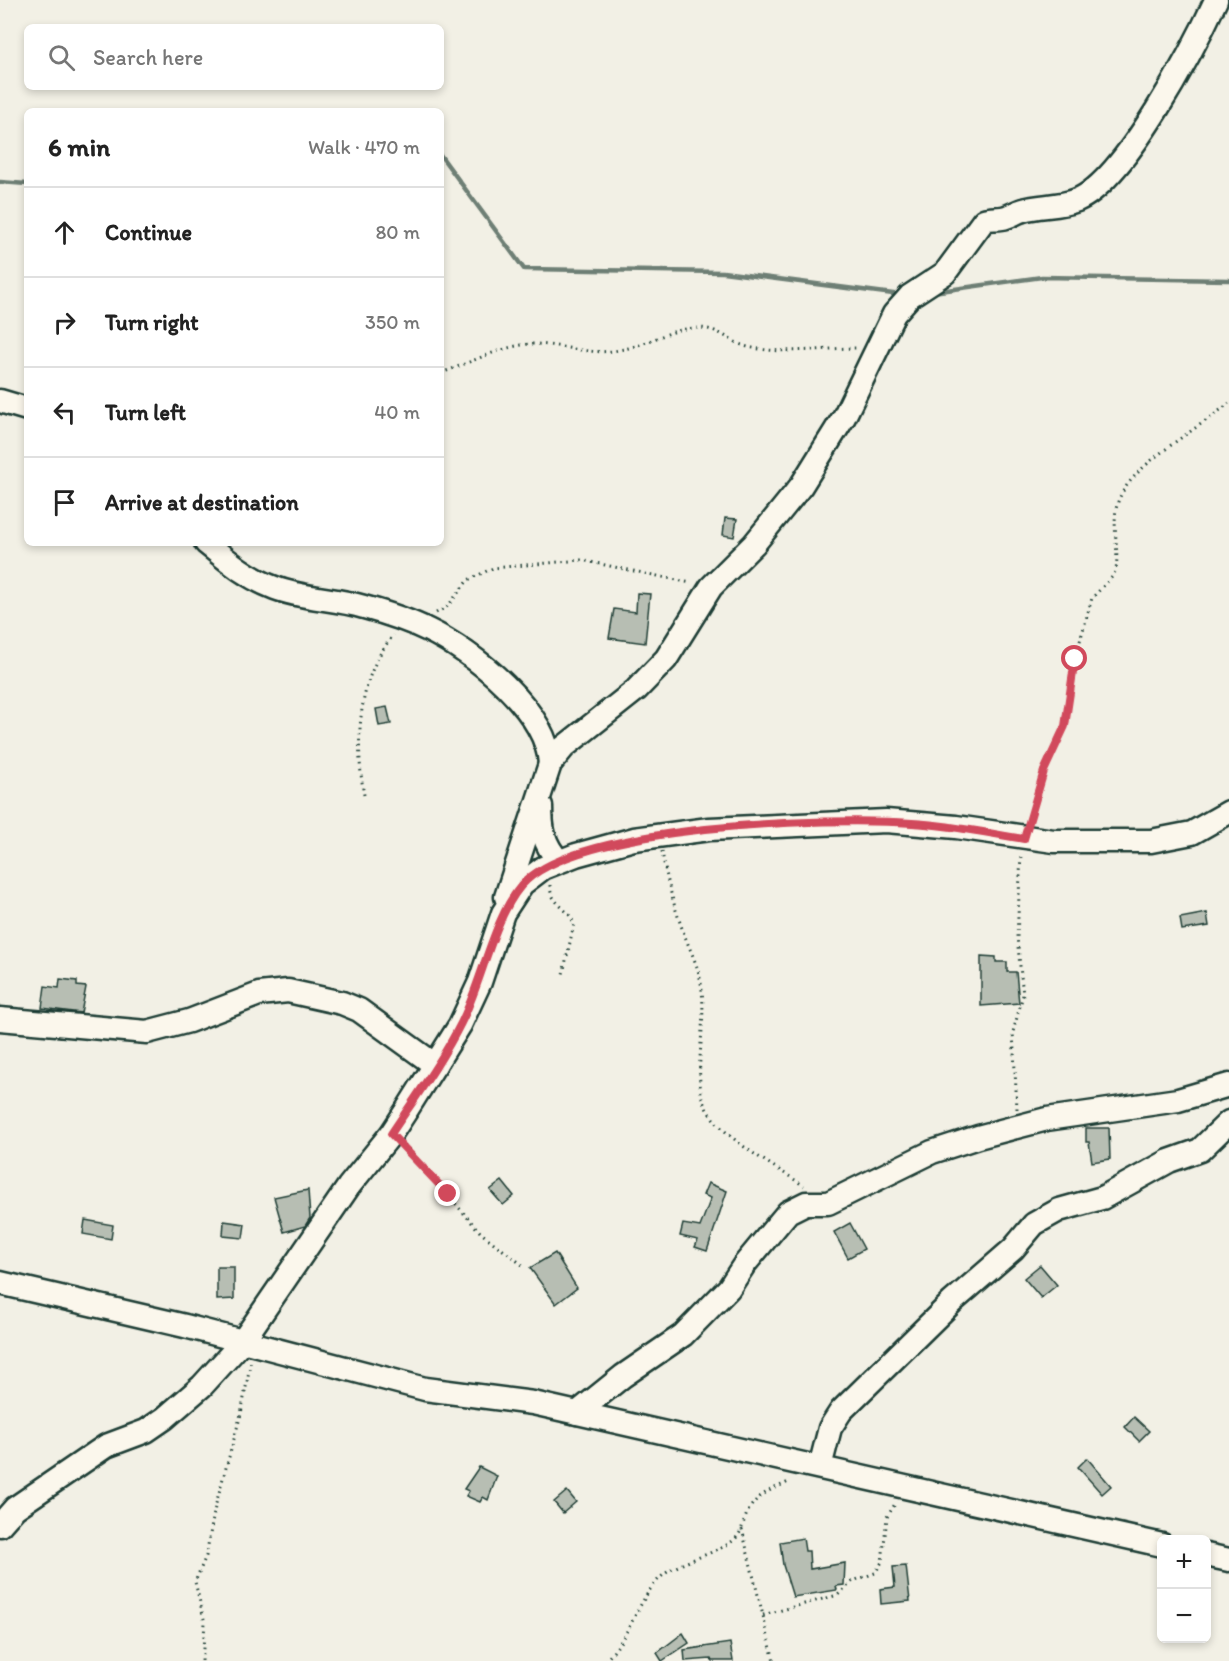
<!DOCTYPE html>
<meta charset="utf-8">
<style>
body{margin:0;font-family:Itim,sans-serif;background:#f2f2f2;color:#222}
.controls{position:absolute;right:18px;bottom:18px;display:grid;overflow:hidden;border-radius:9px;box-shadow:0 3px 9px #0003}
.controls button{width:54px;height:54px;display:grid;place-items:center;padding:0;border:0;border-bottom:2px solid #e0e0e0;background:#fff;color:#222;font:30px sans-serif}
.stop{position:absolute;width:18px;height:18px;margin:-14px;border:4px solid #d1495b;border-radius:50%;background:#fff}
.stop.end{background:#d1495b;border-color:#fff;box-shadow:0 2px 6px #0008}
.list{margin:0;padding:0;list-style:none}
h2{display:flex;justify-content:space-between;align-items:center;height:78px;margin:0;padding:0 24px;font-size:26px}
h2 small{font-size:20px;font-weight:400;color:#767676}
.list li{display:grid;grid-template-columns:39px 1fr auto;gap:18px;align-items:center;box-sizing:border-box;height:90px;padding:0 24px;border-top:2px solid #e0e0e0}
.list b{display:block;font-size:22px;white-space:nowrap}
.list em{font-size:20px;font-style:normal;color:#767676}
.icon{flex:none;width:33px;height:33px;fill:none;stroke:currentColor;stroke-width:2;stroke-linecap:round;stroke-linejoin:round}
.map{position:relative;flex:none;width:1229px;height:1661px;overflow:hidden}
.search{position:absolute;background:#fff;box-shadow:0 3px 9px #0003;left:24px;top:24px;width:420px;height:66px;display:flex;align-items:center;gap:15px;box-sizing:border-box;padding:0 21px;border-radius:9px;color:#767676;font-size:22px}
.panel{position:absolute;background:#fff;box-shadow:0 3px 9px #0003;left:24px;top:108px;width:420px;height:438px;border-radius:9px}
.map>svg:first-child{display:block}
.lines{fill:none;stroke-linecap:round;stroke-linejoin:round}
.stream{stroke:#6e7f75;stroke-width:4.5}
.building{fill:#b7beb3;stroke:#1f3d34;stroke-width:1.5}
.minor-casing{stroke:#1f3d34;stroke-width:27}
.path{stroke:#1f3d34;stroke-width:3;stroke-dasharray:1.5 4.5;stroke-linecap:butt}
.minor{stroke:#fbf7ec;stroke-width:22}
.route{stroke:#d1495b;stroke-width:8}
</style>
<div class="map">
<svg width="1229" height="1661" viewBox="0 0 1229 1661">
<rect width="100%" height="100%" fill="#f2f0e5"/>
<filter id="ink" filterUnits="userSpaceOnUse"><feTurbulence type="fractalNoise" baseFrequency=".0167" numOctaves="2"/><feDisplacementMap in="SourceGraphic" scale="12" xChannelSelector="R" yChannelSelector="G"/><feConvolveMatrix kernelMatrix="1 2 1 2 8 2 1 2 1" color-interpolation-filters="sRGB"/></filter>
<g filter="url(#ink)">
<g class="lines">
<g class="stream">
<path d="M441 156 524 269 723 272 901 295"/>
<path d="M0 182 27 184"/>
<path d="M933 292 1042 277 1229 280"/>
</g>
</g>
<g class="building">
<path d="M725 518 737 519 734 537 723 535Z"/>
<path d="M637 593 650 594 645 643 609 638 614 609 636 612Z"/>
<path d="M387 707 391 724 379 726 376 709Z"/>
<path d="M1207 913 1209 926 1182 930 1180 918Z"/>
<path d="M981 956 996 957V962H1007V972H1016L1019 1003 981 1006Z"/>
<path d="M60 979 77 981V986L86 987 81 1013 42 1008 45 986 59 988Z"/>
<path d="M1086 1128H1109L1110 1159 1092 1162 1089 1142H1086Z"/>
<path d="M502 1181 514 1196 503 1205 490 1190Z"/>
<path d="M708 1183 727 1191 707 1251 695 1247 698 1240 680 1236 683 1224 700 1227 711 1198 703 1195Z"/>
<path d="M308 1190 310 1218 305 1226 284 1232 274 1197Z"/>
<path d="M85 1220 113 1225 111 1239 83 1234Z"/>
<path d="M224 1221 245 1224 243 1238 223 1236Z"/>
<path d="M850 1223 864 1249 848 1258 834 1232Z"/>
<path d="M555 1253 577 1288 556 1304 530 1268Z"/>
<path d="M1040 1265 1057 1285 1041 1298 1024 1278Z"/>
<path d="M217 1267H234V1299L217 1300Z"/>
<path d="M1134 1417 1149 1431 1139 1441 1125 1427Z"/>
<path d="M1087 1458 1111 1486 1102 1494 1078 1467Z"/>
<path d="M479 1467 497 1476 488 1500 483 1497 480 1502 466 1496 469 1491 464 1489Z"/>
<path d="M567 1491 576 1502 563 1513 554 1502Z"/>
<path d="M803 1538 805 1551H809L810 1569 845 1563 844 1585 836 1586 837 1590 793 1597 783 1565 780 1542Z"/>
<path d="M906 1566 910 1601 881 1604 880 1589 895 1587 893 1567Z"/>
<path d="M683 1633 689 1643 662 1661 657 1653Z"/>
<path d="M730 1643 733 1661H712L711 1659 685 1661 684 1650Z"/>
</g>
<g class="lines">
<defs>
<g id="minor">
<path d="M0 401 27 409"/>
<path d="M206 543C228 561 248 578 275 588 303 599 335 598 364 607 386 613 408 620 428 630 474 652 547 711 550 764"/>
<path d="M541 806C541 828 543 844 559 861"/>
<path d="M506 897 550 764 564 747 636 690 666 659 711 587 754 544 801 486 844 417 894 314 910 296 945 273 984 220C990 218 995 219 1002 218 1009 217 1016 212 1023 210 1040 205 1060 207 1077 200 1125 180 1194 48 1216 0"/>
<path d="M0 1019 147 1032 189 1021 259 994 288 991 342 1003 359 1010 435 1065"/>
<path d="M0 1283 185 1326 425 1389 533 1403 1162 1545"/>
<path d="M577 1413 623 1376 683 1335 729 1288 744 1265 788 1212 806 1203H828L932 1152 978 1137 1047 1119 1178 1100 1229 1085"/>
<path d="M820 1467 830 1428 841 1411 952 1302 1013 1249 1034 1224 1059 1210 1102 1198 1169 1161 1200 1150 1229 1122"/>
<path d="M0 1525 15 1508 106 1446 146 1431 165 1418 202 1386 242 1342 349 1186 391 1134 406 1111 460 1025 480 982 503 913 522 884 543 868 576 855 634 839 709 829 886 821 956 827 1054 841H1151L1192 833 1229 812"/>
<path d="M1206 1555 1229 1560"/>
</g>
</defs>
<use href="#minor" class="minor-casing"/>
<g class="path">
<path d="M441 373C467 364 506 344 533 344 562 344 589 356 619 350 646 346 669 328 698 328 721 328 728 342 748 347 783 355 823 348 858 348"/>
<path d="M436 613 448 606 468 580 493 568 581 560 691 583"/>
<path d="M364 795C355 744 357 675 394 635"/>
<path d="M1030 819 1044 771 1065 726 1075 659 1092 598 1113 576 1116 570C1119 550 1112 522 1117 505 1127 466 1198 430 1229 403"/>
<path d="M662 851C666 878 674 906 683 931 689 948 698 965 701 983 707 1019 696 1057 701 1093 707 1132 774 1165 804 1186"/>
<path d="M550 885C550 904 569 908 574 924L563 974"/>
<path d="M1017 1109 1013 1032 1023 995 1017 937 1021 854"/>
<path d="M404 1145 481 1233 525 1267"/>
<path d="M742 1529 774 1661"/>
<path d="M763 1615 838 1595 853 1581 875 1573 882 1562 887 1517 895 1504"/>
<path d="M202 1661 205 1623 195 1582 206 1556 215 1507 241 1414 251 1360"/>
<path d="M605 1661C630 1636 637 1603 657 1581 676 1560 712 1557 734 1540 742 1533 742 1525 746 1516 755 1494 771 1490 791 1481"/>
</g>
<use href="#minor" class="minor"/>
</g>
</g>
<g class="lines" filter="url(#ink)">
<path class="route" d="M448 1194 391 1134C415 1098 442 1061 461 1023 482 982 493 919 521 886 573 824 831 817 912 823 950 825 987 833 1024 839L1044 771 1065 726 1075 659"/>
</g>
</svg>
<div class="controls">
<button>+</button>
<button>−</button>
</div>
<div class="stop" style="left:1075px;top:659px"></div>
<div class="stop end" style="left:448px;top:1194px"></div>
<div class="search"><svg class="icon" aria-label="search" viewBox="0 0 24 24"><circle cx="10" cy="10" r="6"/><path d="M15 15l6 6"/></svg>Search here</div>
<section class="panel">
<h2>6 min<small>Walk · 470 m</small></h2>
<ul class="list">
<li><svg class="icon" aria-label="ahead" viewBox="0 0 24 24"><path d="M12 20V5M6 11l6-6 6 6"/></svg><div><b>Continue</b></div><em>80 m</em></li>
<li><svg class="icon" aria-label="right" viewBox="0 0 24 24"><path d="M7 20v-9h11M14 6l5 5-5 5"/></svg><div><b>Turn right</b></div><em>350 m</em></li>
<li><svg class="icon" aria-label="left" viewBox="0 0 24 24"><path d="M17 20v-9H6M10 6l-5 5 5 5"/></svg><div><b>Turn left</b></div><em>40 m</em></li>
<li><svg class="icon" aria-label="arrive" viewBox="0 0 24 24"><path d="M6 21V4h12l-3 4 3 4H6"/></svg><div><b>Arrive at destination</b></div></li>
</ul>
</section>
</div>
